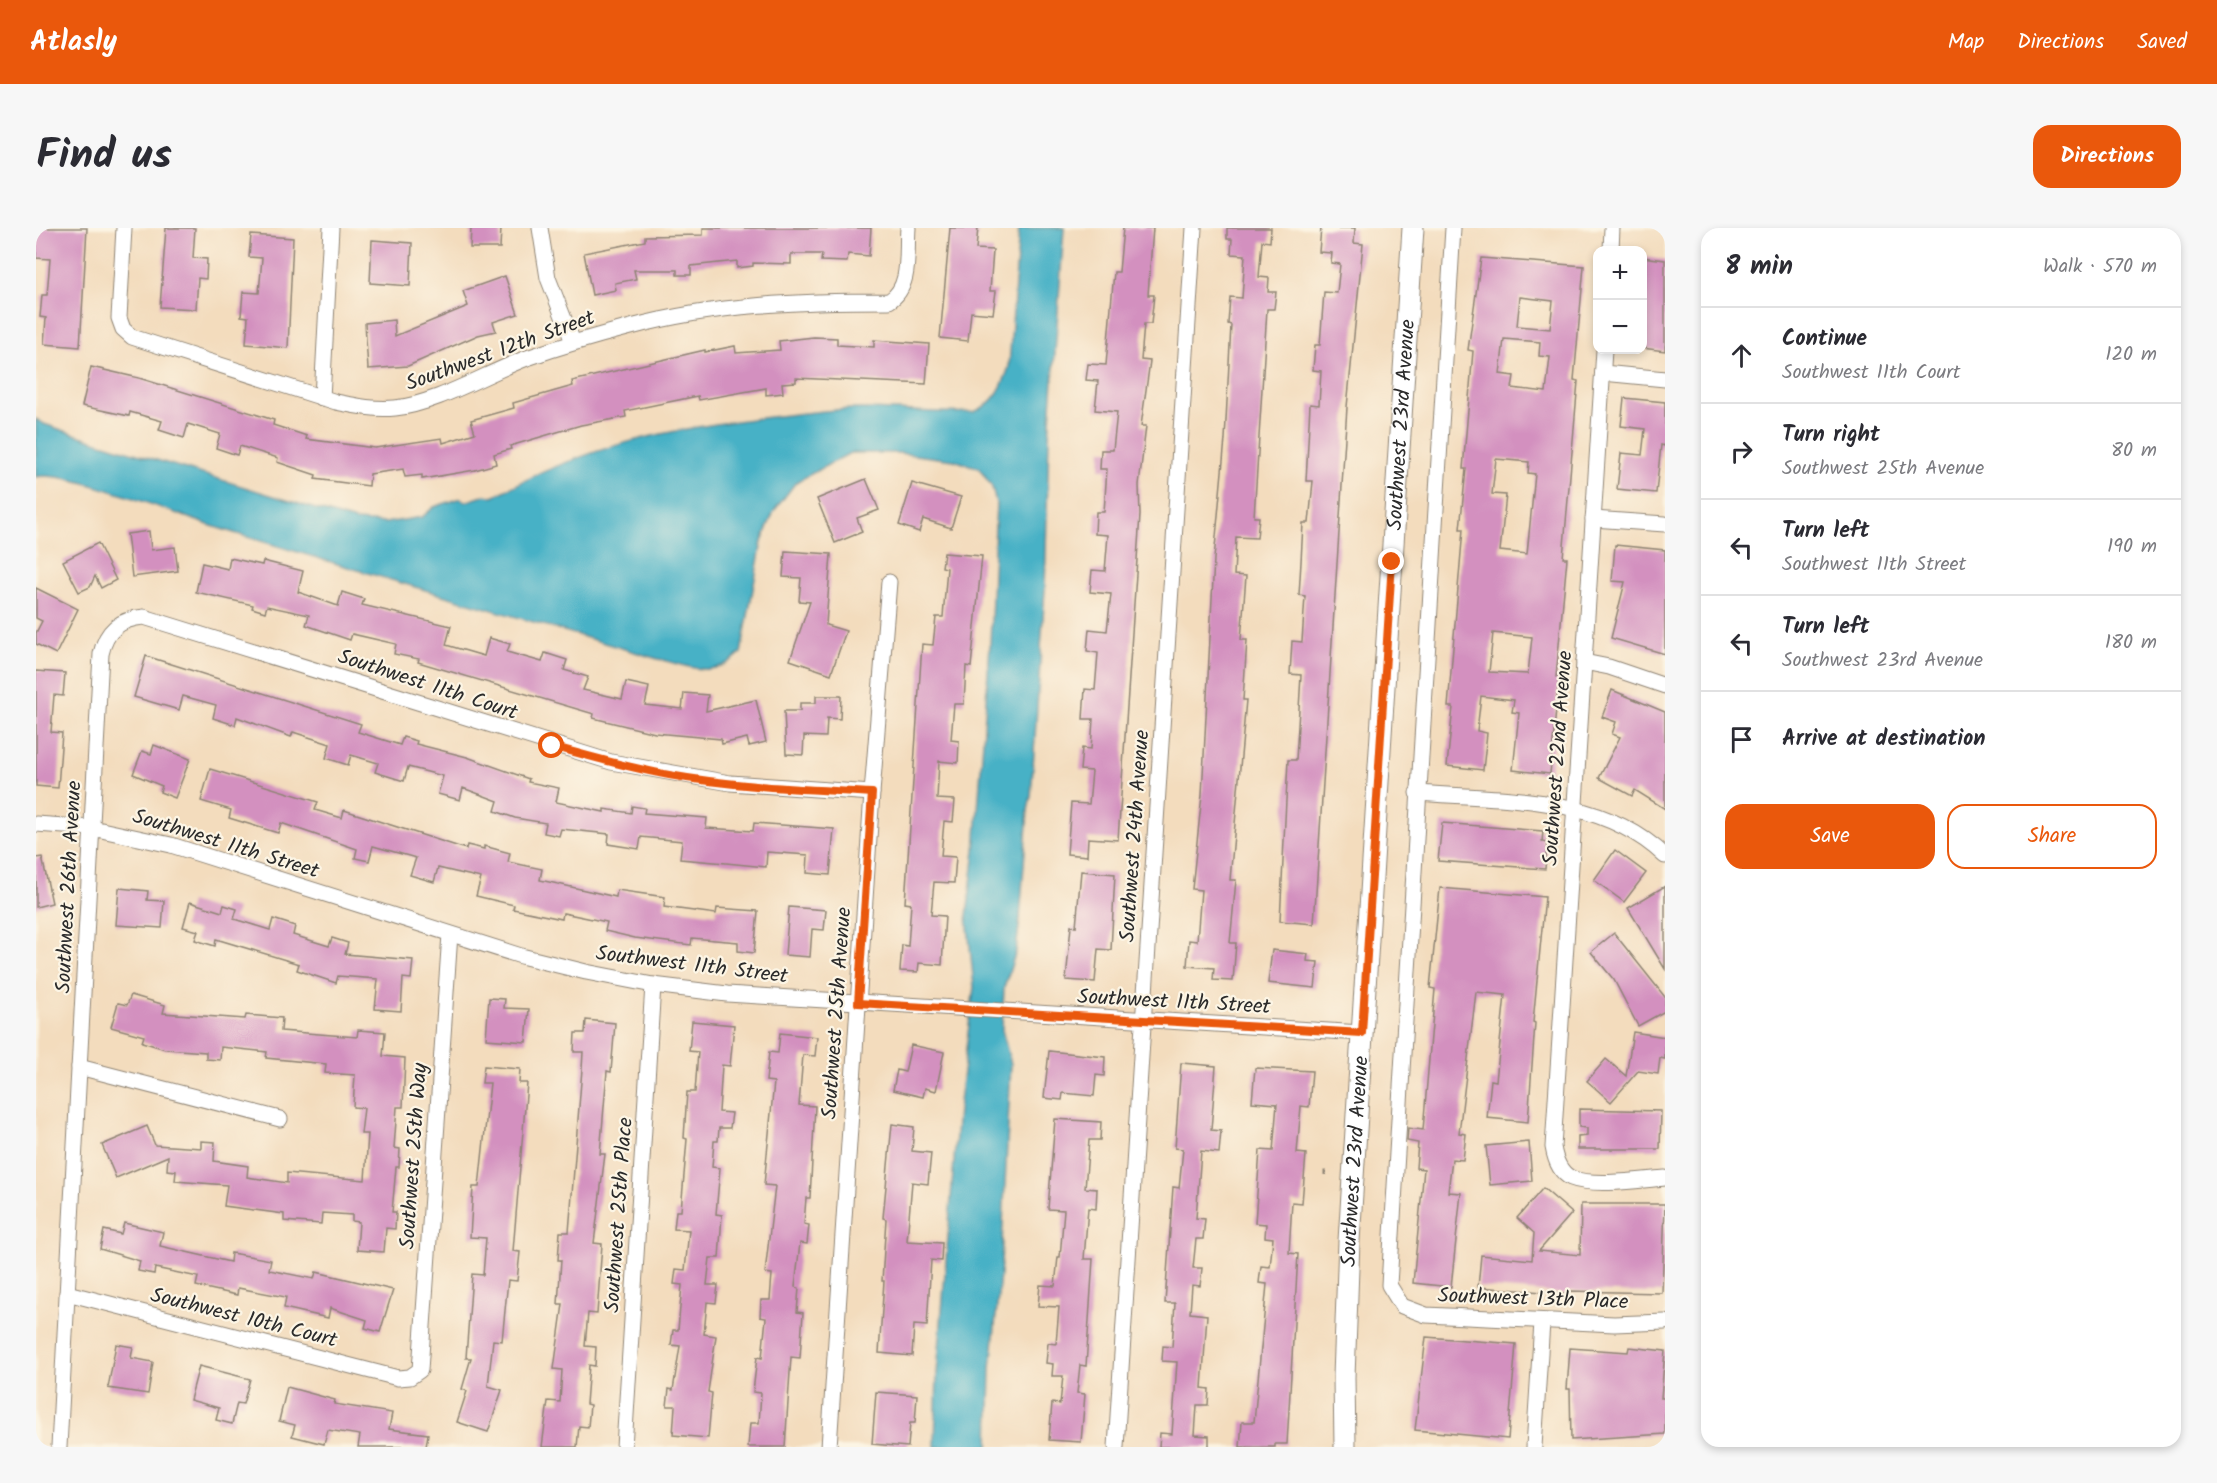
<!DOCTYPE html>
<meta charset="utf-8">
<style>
body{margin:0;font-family:Kalam,sans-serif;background:#f7f7f7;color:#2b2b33}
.controls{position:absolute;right:18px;top:18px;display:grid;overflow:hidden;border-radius:12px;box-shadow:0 3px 9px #0003}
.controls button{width:54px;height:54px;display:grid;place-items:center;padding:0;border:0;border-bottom:2px solid #e1e1e2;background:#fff;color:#2b2b33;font:30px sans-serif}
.stop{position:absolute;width:18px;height:18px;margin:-14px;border:4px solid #ea580c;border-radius:50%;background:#fff}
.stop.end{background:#ea580c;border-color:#fff;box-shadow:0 2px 6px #0008}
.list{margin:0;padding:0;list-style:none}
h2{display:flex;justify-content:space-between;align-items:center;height:78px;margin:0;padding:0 24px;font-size:26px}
h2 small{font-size:20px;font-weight:400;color:#7c7c81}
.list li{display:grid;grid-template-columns:39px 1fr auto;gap:18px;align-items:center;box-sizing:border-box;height:96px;padding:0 24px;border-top:2px solid #e1e1e2}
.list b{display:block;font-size:22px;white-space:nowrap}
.list p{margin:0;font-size:20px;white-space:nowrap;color:#7c7c81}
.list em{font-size:20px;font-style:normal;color:#7c7c81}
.actions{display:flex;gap:12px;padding:18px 24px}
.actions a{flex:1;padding:14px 0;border:2px solid #ea580c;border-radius:18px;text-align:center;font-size:21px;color:#ea580c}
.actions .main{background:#ea580c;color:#fff}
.icon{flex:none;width:33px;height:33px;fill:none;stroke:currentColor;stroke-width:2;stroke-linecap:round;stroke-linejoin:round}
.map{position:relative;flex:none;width:1629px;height:1219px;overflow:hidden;border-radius:18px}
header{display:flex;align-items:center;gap:36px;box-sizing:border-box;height:84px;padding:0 30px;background:#ea580c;color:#fff}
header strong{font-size:28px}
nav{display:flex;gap:33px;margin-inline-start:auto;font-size:21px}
.intro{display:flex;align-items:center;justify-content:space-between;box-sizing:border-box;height:144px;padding:0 36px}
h1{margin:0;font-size:42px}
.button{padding:15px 27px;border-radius:18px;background:#ea580c;color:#fff;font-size:21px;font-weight:700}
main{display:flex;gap:36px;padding:0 36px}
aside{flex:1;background:#fff;border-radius:18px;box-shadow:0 3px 9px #0003}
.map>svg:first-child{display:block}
.water{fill:#47b1c6;stroke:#396e78;stroke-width:1.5}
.building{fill:#d390bf;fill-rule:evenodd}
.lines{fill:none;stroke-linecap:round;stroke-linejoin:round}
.street-casing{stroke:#8f8474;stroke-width:17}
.secondary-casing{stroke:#8f8474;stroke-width:23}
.path{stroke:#8f8474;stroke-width:3;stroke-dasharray:4.5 4.5;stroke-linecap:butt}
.street{stroke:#fff;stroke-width:15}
.secondary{stroke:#fff;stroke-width:21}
.route{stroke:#ea580c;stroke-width:8}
.labels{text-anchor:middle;stroke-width:4.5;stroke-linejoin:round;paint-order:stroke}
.street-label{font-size:21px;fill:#2b2b2b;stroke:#fcf5e5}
</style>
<header>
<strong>Atlasly</strong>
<nav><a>Map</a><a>Directions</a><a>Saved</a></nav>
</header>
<div class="intro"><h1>Find us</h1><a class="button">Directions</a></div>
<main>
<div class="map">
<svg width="1629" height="1219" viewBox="0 0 1629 1219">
<rect width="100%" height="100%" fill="#fcf5e5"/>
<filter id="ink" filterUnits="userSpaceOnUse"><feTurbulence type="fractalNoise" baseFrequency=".0167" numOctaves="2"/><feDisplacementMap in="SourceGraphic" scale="12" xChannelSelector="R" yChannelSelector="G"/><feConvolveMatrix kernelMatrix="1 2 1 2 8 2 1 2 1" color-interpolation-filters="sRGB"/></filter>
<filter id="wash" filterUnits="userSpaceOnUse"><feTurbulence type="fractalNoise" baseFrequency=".008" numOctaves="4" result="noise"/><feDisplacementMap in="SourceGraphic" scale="24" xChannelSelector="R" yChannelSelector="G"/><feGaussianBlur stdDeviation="1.35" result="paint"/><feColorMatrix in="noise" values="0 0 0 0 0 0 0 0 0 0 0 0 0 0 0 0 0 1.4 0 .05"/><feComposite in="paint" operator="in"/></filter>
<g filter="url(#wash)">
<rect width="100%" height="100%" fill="#f3dcbd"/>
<path class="water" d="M983 0H1028L1013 208 1009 361 995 568 992 582 984 690 980 723 968 760 966 802 975 836 965 1036 955 1140 953 1219H899L901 1146 922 882 938 759 931 688 939 623 954 417 960 275 956 259 943 240 918 232 863 225H814L760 254 738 283 726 313 705 425C676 452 657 439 622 431 476 387 328 345 182 300 147 289 30 241 0 249V191L8 196 62 214 319 293 349 295 386 289 398 279 425 270 429 274 450 267 457 269C550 217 638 199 743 188 770 185 798 181 825 181 863 181 900 186 938 184 959 175 966 160 973 139Z"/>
<g id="blocks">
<g class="building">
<path d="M0 0H51L44 119 8 116 10 90 4 89 6 67H11L14 31 0 30Z"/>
<path d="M130 0H159L157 30 171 31 170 51 162 50 160 81 124 79Z"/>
<path d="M435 0H465L464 20H434Z"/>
<path d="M667 0H835L833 28 812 26 811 34 785 33 786 26H755V36L717 35V38L701 40V33L655 38V47H641V42H598L600 51 579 55 580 62 556 67 548 25 609 13V8L667 7Z"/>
<path d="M914 0H942L940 21 957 22 954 63H960L957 86 935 84 932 113 904 110Z"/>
<path d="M1087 0H1117L1112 67H1118L1115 96H1108L1105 132 1114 133 1105 198H1110L1103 257 1104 287 1082 612 1052 610 1051 628 1031 626 1035 575 1053 576 1056 543 1044 542 1046 520 1055 521 1057 491H1047L1049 461 1059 462 1062 425 1051 423 1053 401 1071 403 1075 366 1054 364 1056 342 1069 343 1072 307 1059 306 1060 284H1068L1071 241H1064L1065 222H1077L1081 184 1059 182 1062 153 1050 152 1052 136 1070 137 1078 44H1083Z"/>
<path d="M1191 0H1235L1234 14 1226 13 1223 49 1233 50 1232 64H1240L1238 81H1231L1218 289H1223L1221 310 1200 309 1198 347 1210 348 1205 412H1211L1207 472H1210L1194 652H1200L1194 715H1200L1197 753 1177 752 1178 740 1151 738 1153 712 1161 713 1165 662 1156 661 1166 567 1178 331 1189 211 1195 97 1192 96 1194 69 1206 70 1209 27 1195 26 1196 11H1191Z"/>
<path d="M1285 0H1319L1318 15 1327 16 1311 179 1278 696 1244 693 1252 532H1260L1265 447 1254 446 1256 413 1266 414 1269 368 1263 367 1265 334 1267 295H1273L1277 253H1270L1272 215 1274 176 1283 177 1285 143 1277 142 1279 117H1284L1288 64 1301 65 1304 36 1295 35 1296 25 1283 24Z"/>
<path d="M215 7 257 10 252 120 210 116 212 89 205 88 207 64 223 65 226 30 213 29Z"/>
<path d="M336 12 376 15 374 58 334 55Z"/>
<path d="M1606 29 1629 32V123L1606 120Z"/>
<path d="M1445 30 1548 38 1538 152 1542 153 1527 330H1531L1520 449H1523L1514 546 1477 542 1483 485 1476 484 1478 472 1445 468 1441 503 1451 505 1447 542 1411 538 1417 479H1412L1427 301H1424L1430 241H1427L1437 123 1432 122ZM1484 69 1517 73 1514 101 1481 98ZM1468 111 1504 114 1503 128 1514 129 1510 164 1476 160 1478 148 1464 146ZM1460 231 1493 234 1492 245 1499 246 1491 326 1464 323 1470 267 1456 266ZM1457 405 1496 409 1492 446 1453 444Z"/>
<path d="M469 48 482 86 457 94 460 103 442 107 372 138 332 141 329 95 358 92 359 108 432 78 427 63Z"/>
<path d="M778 109 801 110V117L838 119V112L893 116 890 156 760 150V154L746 155 747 165 730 167V160L663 172 662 168 589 183 590 189 545 197 474 218 475 221 458 226 460 236 439 242 386 251V247L369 249 367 241 334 246 333 258 279 251 280 247 241 234 242 230 204 218 201 227 180 220 184 206 152 196 148 210 123 202 126 193 94 184 93 188 46 178 55 139 103 150 238 192 237 197 271 208 270 211 339 220 406 210 407 215 439 205 435 192 478 180 477 175 537 158 536 153 669 122V124L699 118 700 125 744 122 743 113Z"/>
<path d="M1588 170 1629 174V218L1625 217 1620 265 1581 261 1585 225 1606 227 1609 201 1585 198Z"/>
<path d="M830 251 843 282 821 290 826 304 799 315 781 271Z"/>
<path d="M876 255 925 269 915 300 887 291 883 304 863 297Z"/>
<path d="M113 303 115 322 139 319 142 343 96 349 91 306Z"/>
<path d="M62 315 80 352 65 360 59 348 54 359 43 364 27 333Z"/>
<path d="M1579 317 1629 322V426L1575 410 1589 354 1576 353Z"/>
<path d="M749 323 795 326 790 397 810 403 795 446 754 432 774 374 763 373 765 350 747 349Z"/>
<path d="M908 325 946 328 935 439 930 438 928 476H918L915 512 923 513 922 535 903 533 901 571 919 572 917 594 908 593 905 628 920 629 918 655 898 654 895 687 909 688 906 737 883 735 882 744 864 743 866 717 872 718 875 676 869 675 886 416 897 417 900 389H907L911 340 906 339Z"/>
<path d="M194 330 226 337 227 333 267 343 262 364 302 378 306 364 328 371 326 377 415 398 410 417 448 428 453 410 474 416 471 424 506 434 509 425 531 432 528 442 552 449 547 462 586 471 590 454 613 459 609 477 646 481 648 465 672 467 670 483 720 472 730 514 713 518 711 510 686 516 685 511 619 505 557 490 558 486 382 434 383 431 358 426 360 416 316 406 314 412 270 397 273 387 231 378 229 384 216 380 217 377 160 364 166 335 192 341Z"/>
<path d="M0 360 42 381 20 426 0 416V405L6 393 0 390Z"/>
<path d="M110 428 325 496 322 504 364 517 367 509 381 513 380 516 431 529 493 551 492 554 523 560 520 574 568 584V581L595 585 596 578 609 580 608 585 671 590 670 600 717 603 718 595 798 601 794 647 771 645 772 627 731 624 730 639 690 635 644 631 646 613 605 609 603 621 572 616 573 606 525 601 523 608 508 605 510 595 479 590 459 583 462 573 427 560 424 572 402 566 407 548 372 539 368 553 339 544 342 535 315 527 312 537 290 530 294 516 257 504 255 509 201 489 199 497 177 490 180 477 147 468 143 482 98 469Z"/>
<path d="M0 443 29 445 27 468 18 467 15 504 26 505 22 560 0 558Z"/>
<path d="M1576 462 1629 484V581L1599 562 1596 568 1563 550 1584 509 1576 506 1580 494 1566 489Z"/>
<path d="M780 468H805L804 491 791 490 790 509 768 508 767 527 750 526 748 483H764V475H780Z"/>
<path d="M118 517 154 531 139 570 124 564 126 558 97 546 106 523 115 526Z"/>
<path d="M174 541 282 574 279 582 306 590 308 582 430 621 431 617 448 621V618L474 625 472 634 506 641 504 652 580 669 581 662 629 669 628 679 680 686 681 680 722 683 718 725 702 723V714L656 710 655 717 599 710 569 703 571 694 527 685 526 691 477 681 478 677 440 668 445 650 402 640 398 654 374 647 380 630 337 618 333 633 319 630 321 621 245 595 242 605 193 590 195 582 165 573Z"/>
<path d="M1406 595 1507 603 1506 614 1511 615 1509 641 1402 633Z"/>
<path d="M1579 622 1610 645 1588 674 1558 652Z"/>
<path d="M6 629 16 675 0 679V630Z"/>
<path d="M1045 643 1079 646 1075 722 1062 721 1059 754 1030 752 1035 698 1040 699Z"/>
<path d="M1629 658V741L1592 680Z"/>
<path d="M83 660 112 663 111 672 128 673 126 700 80 697Z"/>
<path d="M1404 660 1509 669 1497 794 1499 795 1492 894 1451 890 1455 852 1460 853 1469 767 1440 764 1423 905 1430 906 1427 932 1416 931 1412 964 1425 965 1415 1059 1377 1055 1388 941 1380 940 1382 915 1371 913 1372 900 1387 902 1399 761 1394 760Z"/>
<path d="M154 674 186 684 188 677 201 681 198 691 234 702 237 691 259 698 257 707 293 718 296 710 312 715 309 726 377 732 375 751 367 750 365 783 339 781 342 751 302 748 300 755 261 742 263 736 180 711 179 718 159 712 162 703 147 699Z"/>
<path d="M753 679 790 682 788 702 776 701 774 729 749 727Z"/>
<path d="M1578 705 1629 769V783L1602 798 1578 752 1555 724Z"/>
<path d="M1236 722 1272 726 1271 733 1282 734 1279 760 1232 755Z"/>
<path d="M95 767 129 777 127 785 209 791 210 787 246 790 245 803 321 809 322 802 349 804 347 828 369 830 367 879H361L358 920 364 921 363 939H360L356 984H360L359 1001 350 1000 348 1024 321 1022 323 994 316 993V987L286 985 285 996 248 993V986L188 978 191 957 139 953 140 943 131 942 132 928 80 950 66 917 111 898 119 917 165 920V913L179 914 178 933 212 938 211 949 251 955V945L329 952 332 906H325L328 880 317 879 319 847 289 845 290 836 230 830 231 824 185 819 184 832 170 831V824L129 821 106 814 108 808 75 799 82 775 91 777Z"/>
<path d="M453 770 469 771 468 780 493 781 490 814 450 811Z"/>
<path d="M550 792 579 795 575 844 571 843 564 926H569L558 1015 566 1016 561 1086 552 1085 549 1118 560 1119 559 1138 553 1137 550 1176 554 1177 552 1199 543 1198 541 1219H506L512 1173 524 1174 526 1142 518 1141 527 1076H522L525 1032H522L524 1004H533L546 841 547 824H538L539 805H549Z"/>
<path d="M656 793 698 797 694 838 686 837 683 884 696 885 694 900H683L682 913H678L676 939 684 940 680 986 686 987 683 1030H674L671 1057H682L680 1075 671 1074 668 1106 680 1108 672 1164 676 1165 672 1210 637 1207 639 1178H631L633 1161 637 1162 644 1118 635 1117 637 1102H642L646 1057 638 1056 640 1041 649 1042 653 1002 638 1001 640 983H645L651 911 648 910 651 864H659L662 824 653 823Z"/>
<path d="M1597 804 1629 809V831L1624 830 1622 846 1602 843 1575 874 1551 853 1570 831 1590 848Z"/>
<path d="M744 805 781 809 779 828 767 827 763 877 779 878 774 970H770L768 996 773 997 771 1016 764 1015 759 1059 763 1060 761 1084 767 1085 764 1130 755 1129 749 1219H712L714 1195H723L725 1165 717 1164 721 1129 726 1130 730 1090 724 1089 725 1072H734L736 1046 729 1045 739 958 728 957 738 854 730 853 733 824 742 825Z"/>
<path d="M875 817 908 824 900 863 889 860 887 869 857 862 861 842 869 844Z"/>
<path d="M1013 823 1069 829 1068 848 1060 847 1058 868 1027 865 1026 872 1008 870Z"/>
<path d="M1145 835 1180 838 1175 902 1185 903 1183 925 1165 923 1160 990 1169 991 1167 1011H1160L1157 1040H1166L1164 1058 1156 1057 1154 1085 1171 1087 1166 1160 1173 1161 1172 1177H1161L1159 1207 1173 1208V1219H1123L1124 1205 1136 1206 1141 1134 1126 1133 1127 1118 1136 1119 1139 1075H1129L1137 959 1143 960 1147 921 1139 920Z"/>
<path d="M448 838 484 841 483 855H491L477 1023 484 1024 481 1053 472 1052 466 1113 457 1112 452 1158 466 1162 452 1204 421 1194 431 1163 426 1161 435 1130H430L436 1046 447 1047 450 1010 434 1009 437 959H443L454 855H446Z"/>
<path d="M1219 840 1276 843 1273 879 1265 878 1261 925 1270 926 1266 975 1256 974 1253 1025 1262 1026 1251 1216H1239V1219H1204L1206 1194H1218L1231 1056 1223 1055 1225 1038 1234 1039 1237 1010 1229 1009 1230 996 1219 995 1224 922 1237 923 1241 876 1216 874Z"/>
<path d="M1543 881 1625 883 1624 921H1542V909L1551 908V900L1543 899Z"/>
<path d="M1019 891 1065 894 1064 912H1053L1049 960 1061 961 1060 981 1052 980 1048 1031H1057L1050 1138 1044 1137 1041 1165 1049 1166 1045 1214 1013 1212 1016 1175 1024 1176 1027 1148H1016L1017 1136 1010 1135 1012 1115 1020 1116 1023 1079 1002 1078 1004 1057 1019 1058 1022 1029H1024L1028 982 1012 981Z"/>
<path d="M856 896 878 899 876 923 895 925 892 956 876 954 871 1013 906 1015 905 1033 895 1032 891 1098 878 1097 876 1128 843 1125 848 1053H846L850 991 847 990Z"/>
<path d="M1493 914 1496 953 1454 957 1450 918Z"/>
<path d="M1507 960 1536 985 1503 1023 1544 1027 1545 976H1629L1626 1065 1532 1063V1066L1442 1059 1445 1027 1496 1032 1498 1005 1481 990Z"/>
<path d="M88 995 127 1004 124 1018 194 1034 195 1025 235 1032 233 1042 278 1051 280 1044 357 1062 344 1104 329 1100 331 1092 294 1080 292 1090 248 1080 250 1069 202 1060 201 1067 160 1058 162 1049 119 1040 118 1046 102 1043 104 1033 64 1021 68 1002 85 1006Z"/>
<path d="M1390 1109 1480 1116 1472 1211 1379 1202Z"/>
<path d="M80 1116 97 1119 95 1130 117 1134 112 1166 72 1160Z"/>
<path d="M1593 1119 1629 1123 1625 1170H1629V1206L1535 1212 1534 1161H1531L1534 1120 1592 1124Z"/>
<path d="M163 1138 214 1151 207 1176 201 1175 196 1196 180 1192 183 1180 154 1172Z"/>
<path d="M251 1159 299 1172 298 1176 356 1185 353 1201 392 1206 390 1219H322L324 1207 292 1202 288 1216 256 1208 259 1197 243 1193Z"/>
<path d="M840 1164 881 1167 879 1195H874L872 1219 836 1216Z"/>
</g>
</g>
</g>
<g filter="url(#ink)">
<use href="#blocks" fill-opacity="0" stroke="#8f8474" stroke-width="1.5"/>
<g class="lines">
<defs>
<g id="street">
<path d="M88 0 83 90 87 101 96 109 300 174C320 178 339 182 359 180 400 176 451 145 491 130 525 118 560 108 595 99 680 76 767 73 853 73 876 59 870 24 872 0"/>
<path d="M504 0 512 50 537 114"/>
<path d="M1417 0 1353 1057 1366 1078 1390 1087 1578 1096 1629 1094"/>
<path d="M1575 22 1576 0"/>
<path d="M1568 122 1517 919C1519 931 1523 944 1535 950 1557 959 1605 952 1629 950"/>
<path d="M1567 145 1629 151"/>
<path d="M286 170 295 0"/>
<path d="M1557 291 1629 296"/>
<path d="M1548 434 1573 439 1629 458"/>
<path d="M1381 565C1466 572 1563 565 1629 628"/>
<path d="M0 596 56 600 135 617 485 728 550 744 617 757 691 766 1326 805"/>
<path d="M43 839 244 891"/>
<path d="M31 1065 362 1150 374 1149 384 1142 414 706"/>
<path d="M23 1219 65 426C70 402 84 391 108 389L575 534 694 555 836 565"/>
<path d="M588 1219 617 757"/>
<path d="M793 1219 836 565 853 354"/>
<path d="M1080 1219 1158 0"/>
<path d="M1498 1219 1506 1094"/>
</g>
<g id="secondary">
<path id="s1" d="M1309 1219 1308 1149 1313 1013 1377 0"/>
</g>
</defs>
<use href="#street" class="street-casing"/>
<use href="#secondary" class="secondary-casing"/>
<path class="path" d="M1289 947V941"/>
<use href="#street" class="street"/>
<use href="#secondary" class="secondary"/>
</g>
</g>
<g class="lines" filter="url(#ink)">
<path class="route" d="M516 518C555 529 594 540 633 547 700 559 768 561 836 565L822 775 1326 805 1356 334"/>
</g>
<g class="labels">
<g class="street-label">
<text transform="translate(464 122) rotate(-20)" y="7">Southwest 12th Street</text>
<text dy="7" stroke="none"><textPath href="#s1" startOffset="1024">Southwest 23rd Avenue</textPath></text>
<text transform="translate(392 456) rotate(18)" y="7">Southwest 11th Court</text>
<text transform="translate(1521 530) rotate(-86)" y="7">Southwest 22nd Avenue</text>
<text transform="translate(1098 608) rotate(-86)" y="7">Southwest 24th Avenue</text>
<text transform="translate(190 615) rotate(17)" y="7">Southwest 11th Street</text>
<text transform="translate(32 659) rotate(-87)" y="7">Southwest 26th Avenue</text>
<text transform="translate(656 736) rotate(7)" y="7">Southwest 11th Street</text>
<text transform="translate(1138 773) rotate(3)" y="7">Southwest 11th Street</text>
<text transform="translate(800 785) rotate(-86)" y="7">Southwest 25th Avenue</text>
<text transform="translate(377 928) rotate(-86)" y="7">Southwest 25th Way</text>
<text dy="7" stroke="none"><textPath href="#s1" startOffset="286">Southwest 23rd Avenue</textPath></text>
<text transform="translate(582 987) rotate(-86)" y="7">Southwest 25th Place</text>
<text transform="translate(1497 1070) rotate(2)" y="7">Southwest 13th Place</text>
<text transform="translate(208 1089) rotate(14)" y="7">Southwest 10th Court</text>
</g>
</g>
</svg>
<div class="controls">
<button>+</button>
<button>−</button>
</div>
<div class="stop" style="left:516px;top:518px"></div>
<div class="stop end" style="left:1356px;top:334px"></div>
</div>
<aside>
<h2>8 min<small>Walk · 570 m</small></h2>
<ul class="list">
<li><svg class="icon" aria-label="ahead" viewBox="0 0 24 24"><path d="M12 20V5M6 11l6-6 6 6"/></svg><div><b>Continue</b><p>Southwest 11th Court</p></div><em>120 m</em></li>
<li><svg class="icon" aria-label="right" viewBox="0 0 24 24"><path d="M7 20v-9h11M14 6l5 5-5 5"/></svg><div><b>Turn right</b><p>Southwest 25th Avenue</p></div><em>80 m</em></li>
<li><svg class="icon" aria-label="left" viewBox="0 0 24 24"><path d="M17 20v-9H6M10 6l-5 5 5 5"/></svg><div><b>Turn left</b><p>Southwest 11th Street</p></div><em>190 m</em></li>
<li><svg class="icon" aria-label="left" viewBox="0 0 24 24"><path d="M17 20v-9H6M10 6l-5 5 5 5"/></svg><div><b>Turn left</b><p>Southwest 23rd Avenue</p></div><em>180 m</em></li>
<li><svg class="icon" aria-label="arrive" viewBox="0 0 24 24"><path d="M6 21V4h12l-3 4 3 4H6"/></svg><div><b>Arrive at destination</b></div></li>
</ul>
<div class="actions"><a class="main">Save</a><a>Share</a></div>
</aside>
</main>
